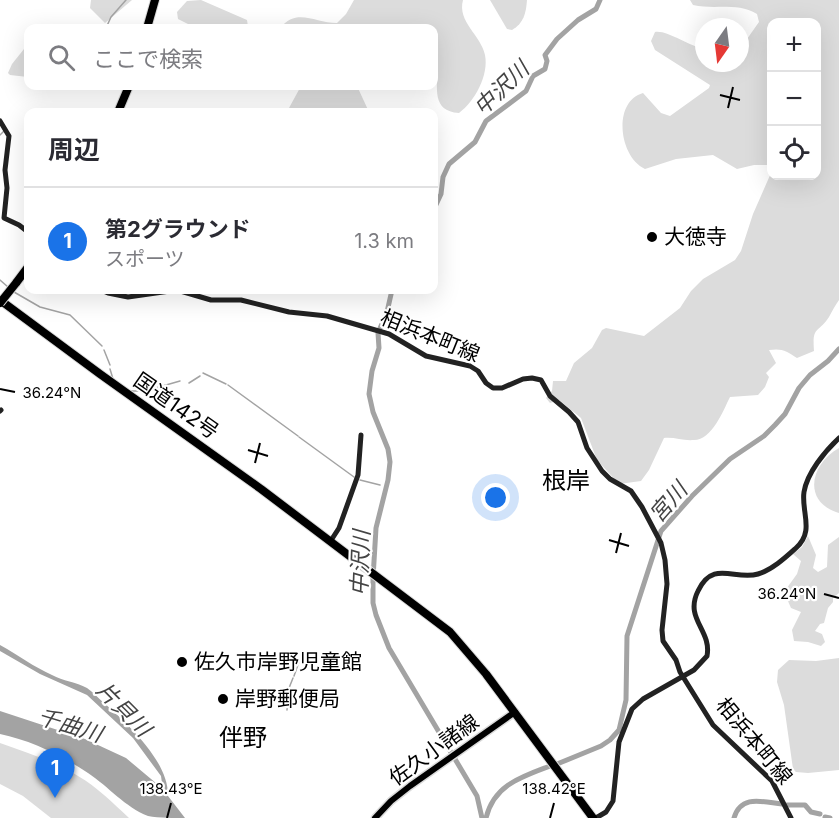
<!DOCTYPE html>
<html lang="ja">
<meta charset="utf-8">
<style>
body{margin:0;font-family:Inter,"Noto Sans JP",sans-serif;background:#f7f7f7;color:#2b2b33}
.controls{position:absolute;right:18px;top:18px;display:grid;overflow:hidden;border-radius:12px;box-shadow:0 6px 24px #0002}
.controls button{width:54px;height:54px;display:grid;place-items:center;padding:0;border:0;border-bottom:2px solid #e1e1e2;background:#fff;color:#2b2b33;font:30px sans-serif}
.compass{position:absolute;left:695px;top:18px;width:54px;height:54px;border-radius:50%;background:#fff;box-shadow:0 6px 24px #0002;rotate:194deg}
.you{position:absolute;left:496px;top:498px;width:21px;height:21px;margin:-15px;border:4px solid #fff;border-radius:50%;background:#1a73e8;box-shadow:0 0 0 9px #1a73e833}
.badge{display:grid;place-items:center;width:39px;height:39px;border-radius:50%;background:#1a73e8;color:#fff;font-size:20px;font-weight:700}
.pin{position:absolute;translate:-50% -50px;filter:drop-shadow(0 2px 3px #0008)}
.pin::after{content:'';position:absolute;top:32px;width:21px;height:18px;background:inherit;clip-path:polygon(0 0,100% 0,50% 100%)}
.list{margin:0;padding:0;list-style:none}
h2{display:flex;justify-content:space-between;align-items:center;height:78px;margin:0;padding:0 24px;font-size:26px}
h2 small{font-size:20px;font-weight:400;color:#7c7c81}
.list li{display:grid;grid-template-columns:39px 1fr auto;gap:18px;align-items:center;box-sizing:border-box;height:108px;padding:0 24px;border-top:2px solid #e1e1e2}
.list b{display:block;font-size:22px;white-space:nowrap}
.list p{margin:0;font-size:20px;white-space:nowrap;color:#7c7c81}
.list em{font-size:20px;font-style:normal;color:#7c7c81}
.icon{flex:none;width:33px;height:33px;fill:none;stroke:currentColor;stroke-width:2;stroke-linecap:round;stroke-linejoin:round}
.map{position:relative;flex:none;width:839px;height:818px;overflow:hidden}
.search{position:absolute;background:#fff;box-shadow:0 6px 24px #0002;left:24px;top:24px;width:414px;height:66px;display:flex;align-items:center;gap:15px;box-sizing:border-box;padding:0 21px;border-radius:12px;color:#7c7c81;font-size:22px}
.panel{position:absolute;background:#fff;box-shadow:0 6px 24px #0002;left:24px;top:108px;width:414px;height:186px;border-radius:12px}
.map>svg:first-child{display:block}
.green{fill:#dcdcdc}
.water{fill:#a3a3a3}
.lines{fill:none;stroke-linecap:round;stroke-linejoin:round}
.stream{stroke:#a3a3a3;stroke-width:1.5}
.river{stroke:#a3a3a3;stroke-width:5}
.primary-casing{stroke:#dbdbdb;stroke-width:9}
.highway-casing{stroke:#dbdbdb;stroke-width:10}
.secondary{stroke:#222;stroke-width:5}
.primary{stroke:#000;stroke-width:6}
.highway{stroke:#000;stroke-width:8}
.highway-bridge-casing{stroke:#dbdbdb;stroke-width:10;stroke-linecap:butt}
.highway-bridge{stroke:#000;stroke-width:8}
.ticks{fill:none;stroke:#000;stroke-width:2}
.poi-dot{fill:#000;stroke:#fff;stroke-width:2}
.labels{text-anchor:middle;stroke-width:4.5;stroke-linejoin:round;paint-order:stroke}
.poi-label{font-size:21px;fill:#000;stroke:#fff;text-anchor:start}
.street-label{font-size:21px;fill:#000;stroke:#fff}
.water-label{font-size:22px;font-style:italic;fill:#444;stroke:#fff}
.quarter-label{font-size:24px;fill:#000;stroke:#fff}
.ticks-label{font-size:15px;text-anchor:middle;fill:#000;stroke:#fff;stroke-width:4.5;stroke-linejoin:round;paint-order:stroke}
</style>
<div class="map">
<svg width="839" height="818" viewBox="0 0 839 818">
<rect width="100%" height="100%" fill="#fff"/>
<g class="green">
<path d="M91 0H132L105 23 90 8Z"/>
<path d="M201 0 247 20 248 27 196 28 178 19 177 12 187 1Z"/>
<path d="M354 0H463C457 22 481 35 485 55 489 75 475 101 459 113 431 111 438 88 437 67L434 64V28H280C297 7 315 23 337 23L346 14Z"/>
<path d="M490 0H527C526 13 524 23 512 30L507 29Z"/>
<path d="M690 0H839V300C835 306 832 311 829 317 818 334 812 325 814 351L797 358C787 351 782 348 769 350L776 363 766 373 769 377 765 387 758 395 730 397C723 411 712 440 694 440 683 441 675 437 664 438L649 470 641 481 619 484 597 460 581 418 559 400 550 403 546 398 552 391 553 381H566L574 363 592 348 602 330 606 328 644 336 680 308 691 291 703 279 735 260 741 251 753 214 771 173 772 176H816V22H772L771 170 767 165H754L737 169 713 155 676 159 645 169C619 157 612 102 643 93L661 113 670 116 709 88 710 85 655 50 651 41 655 32C667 30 689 46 704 49V63H740V42L747 39 759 22 757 14C737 2 714 10 693 5Z"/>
<path d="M28 44V77L10 75 8 73 12 64Z"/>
<path d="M301 86H357L369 112H280L289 108Z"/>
<path d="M839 448V513C802 502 810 464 839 448Z"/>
<path d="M808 536 816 555 813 568 818 572 827 567 828 545 839 537V593L833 598V602L828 608 824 623 820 624 815 631 822 634 825 642 821 646 808 642 794 641 792 630 801 612 791 608 784 592 797 574 801 561 793 554 802 547Z"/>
<path d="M839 658V770L808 773 796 772 793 769 784 705 777 682 778 670 789 660 816 661Z"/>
<path d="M0 743C27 753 54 761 78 776 97 787 113 803 129 818H51L23 796 0 784Z"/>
</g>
<path class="water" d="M0 645C18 655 34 667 52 675 63 681 76 682 87 688 93 692 99 699 104 703 128 724 169 762 168 796L185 818C174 818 159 818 148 816 125 807 109 787 88 773 63 756 30 740 0 734V711L85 739 126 758 157 784 162 783 161 776 133 738 87 695 40 674 0 651Z"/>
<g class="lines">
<g class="stream">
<path d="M106 28 111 17 126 0"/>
<path d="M0 135 4 131"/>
<path d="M0 280 8 287"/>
<path d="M14 292 40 307 70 315 102 346"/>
<path d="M104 350 110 365"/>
<path d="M110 369 113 379"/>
<path d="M203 373 226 384"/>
<path d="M189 383 200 376"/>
<path d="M228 385 298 436"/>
<path d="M129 391H145L180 381"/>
<path d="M299 437 354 477"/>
<path d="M360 480 380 485"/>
<path d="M385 487H386"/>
<path d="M294 676 299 662"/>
<path d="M287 710 289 688 293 678"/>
</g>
<g class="river">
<path d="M434 209 441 194 443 177 449 164 475 142 486 121 526 91 533 76 545 69 547 61 545 55 557 39 578 20 596 9 600 0"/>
<path d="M392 290 387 312 378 333 379 348 372 371 369 394 373 412 388 449 390 462 388 480 376 528 373 578V603L376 615 389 648 477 796 482 818"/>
<path d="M557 764 601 746 610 740 619 730 626 700 627 636 661 531 692 496 730 459 764 436 775 425 785 414 799 388 810 375 828 361 839 349"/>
<path d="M787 805H805L811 812 820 814"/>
<path d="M825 817 830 818"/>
<path d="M486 818C494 785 521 777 550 766"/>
<path d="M734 818C741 794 763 802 782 804"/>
</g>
<defs>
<path id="primary" d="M375 818 391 801 410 786 515 712"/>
<g id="highway">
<path d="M147 28 155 0"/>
<path d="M118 112 129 86"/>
<path d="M16 283 28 267"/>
<path d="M0 300 100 374 261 489 450 632 486 674 593 818"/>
</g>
</defs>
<use href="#primary" class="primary-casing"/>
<use href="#highway" class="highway-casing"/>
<g class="secondary">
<path d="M0 121 9 136 5 170 7 188 4 218 19 225 28 232"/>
<path d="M101 290 108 293 128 297 177 290 211 300H241L289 312 327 316 389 334 426 356 470 366 478 371 486 383 493 388H502L523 379 532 378 541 380 550 396 569 412 578 422 587 448 602 471 610 479 631 491 642 507 661 543 665 560 667 584 662 630 663 641 676 660 680 672 713 725 772 781 791 818"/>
<path d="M0 411 1 410"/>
<path d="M330 542 339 528 358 475 361 435"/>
<path d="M596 818 606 812 613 801 619 742 632 709 643 699 694 670 707 656C712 630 684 619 698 591 713 559 735 581 758 574 772 570 786 557 796 548 815 531 801 512 804 492 807 473 825 451 839 438"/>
</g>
<use href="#primary" class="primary"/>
<use href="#highway" class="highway"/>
<defs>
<path id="highway-bridge" d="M0 303 16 283"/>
</defs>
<use href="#highway-bridge" class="highway-bridge-casing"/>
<use href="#highway-bridge" class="highway-bridge"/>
</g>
<path class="ticks" d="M720 95 740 100M728 108 733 87M0 389 15 392M248 450 268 456M255 463 260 443M609 540 629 546M616 553 621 533M824 594 839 598M167 818 171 803M550 818 554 803"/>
<g class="poi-dot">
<circle cx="652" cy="237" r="6"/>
<circle cx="182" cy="662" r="6"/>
<circle cx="223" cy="699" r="6"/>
</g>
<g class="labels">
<g class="poi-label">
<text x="664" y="244">大徳寺</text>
<text x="194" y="669">佐久市岸野児童館</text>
<text x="235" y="706">岸野郵便局</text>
</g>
<g class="street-label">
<text transform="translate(430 336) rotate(22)" y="7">相浜本町線</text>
<text transform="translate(176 406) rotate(35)" y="7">国道142号</text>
<text transform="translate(754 741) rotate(50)" y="7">相浜本町線</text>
<text transform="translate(434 750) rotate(-36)" y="7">佐久小諸線</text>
</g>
<g class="water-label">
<text transform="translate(501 88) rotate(-44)" y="8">中沢川</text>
<text transform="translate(668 502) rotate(-49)" y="8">宮川</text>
<text transform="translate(360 563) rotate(-88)" y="8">中沢川</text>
<text transform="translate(124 709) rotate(45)" y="8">片貝川</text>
<text transform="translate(70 725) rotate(17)" y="8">千曲川</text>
</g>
<g class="quarter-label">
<text x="566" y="489">根岸</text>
<text x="243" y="746">伴野</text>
</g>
</g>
<g class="ticks-label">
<text x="52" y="398">36.24°N</text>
<text x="787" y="599">36.24°N</text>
<text x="171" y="794">138.43°E</text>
<text x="554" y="794">138.42°E</text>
</g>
</svg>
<div class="controls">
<button>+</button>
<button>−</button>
<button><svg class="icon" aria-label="locate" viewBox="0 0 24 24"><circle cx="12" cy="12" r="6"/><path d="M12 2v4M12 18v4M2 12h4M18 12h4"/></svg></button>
</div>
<svg class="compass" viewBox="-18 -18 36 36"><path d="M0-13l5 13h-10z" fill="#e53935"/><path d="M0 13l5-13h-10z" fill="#7c7c81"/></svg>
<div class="you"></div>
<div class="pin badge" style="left:55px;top:798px">1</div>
<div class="search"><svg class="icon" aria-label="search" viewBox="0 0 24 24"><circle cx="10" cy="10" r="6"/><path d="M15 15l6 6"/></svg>ここで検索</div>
<section class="panel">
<h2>周辺<small></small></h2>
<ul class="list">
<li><span class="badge">1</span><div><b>第2グラウンド</b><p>スポーツ</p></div><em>1.3 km</em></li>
</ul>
</section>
</div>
